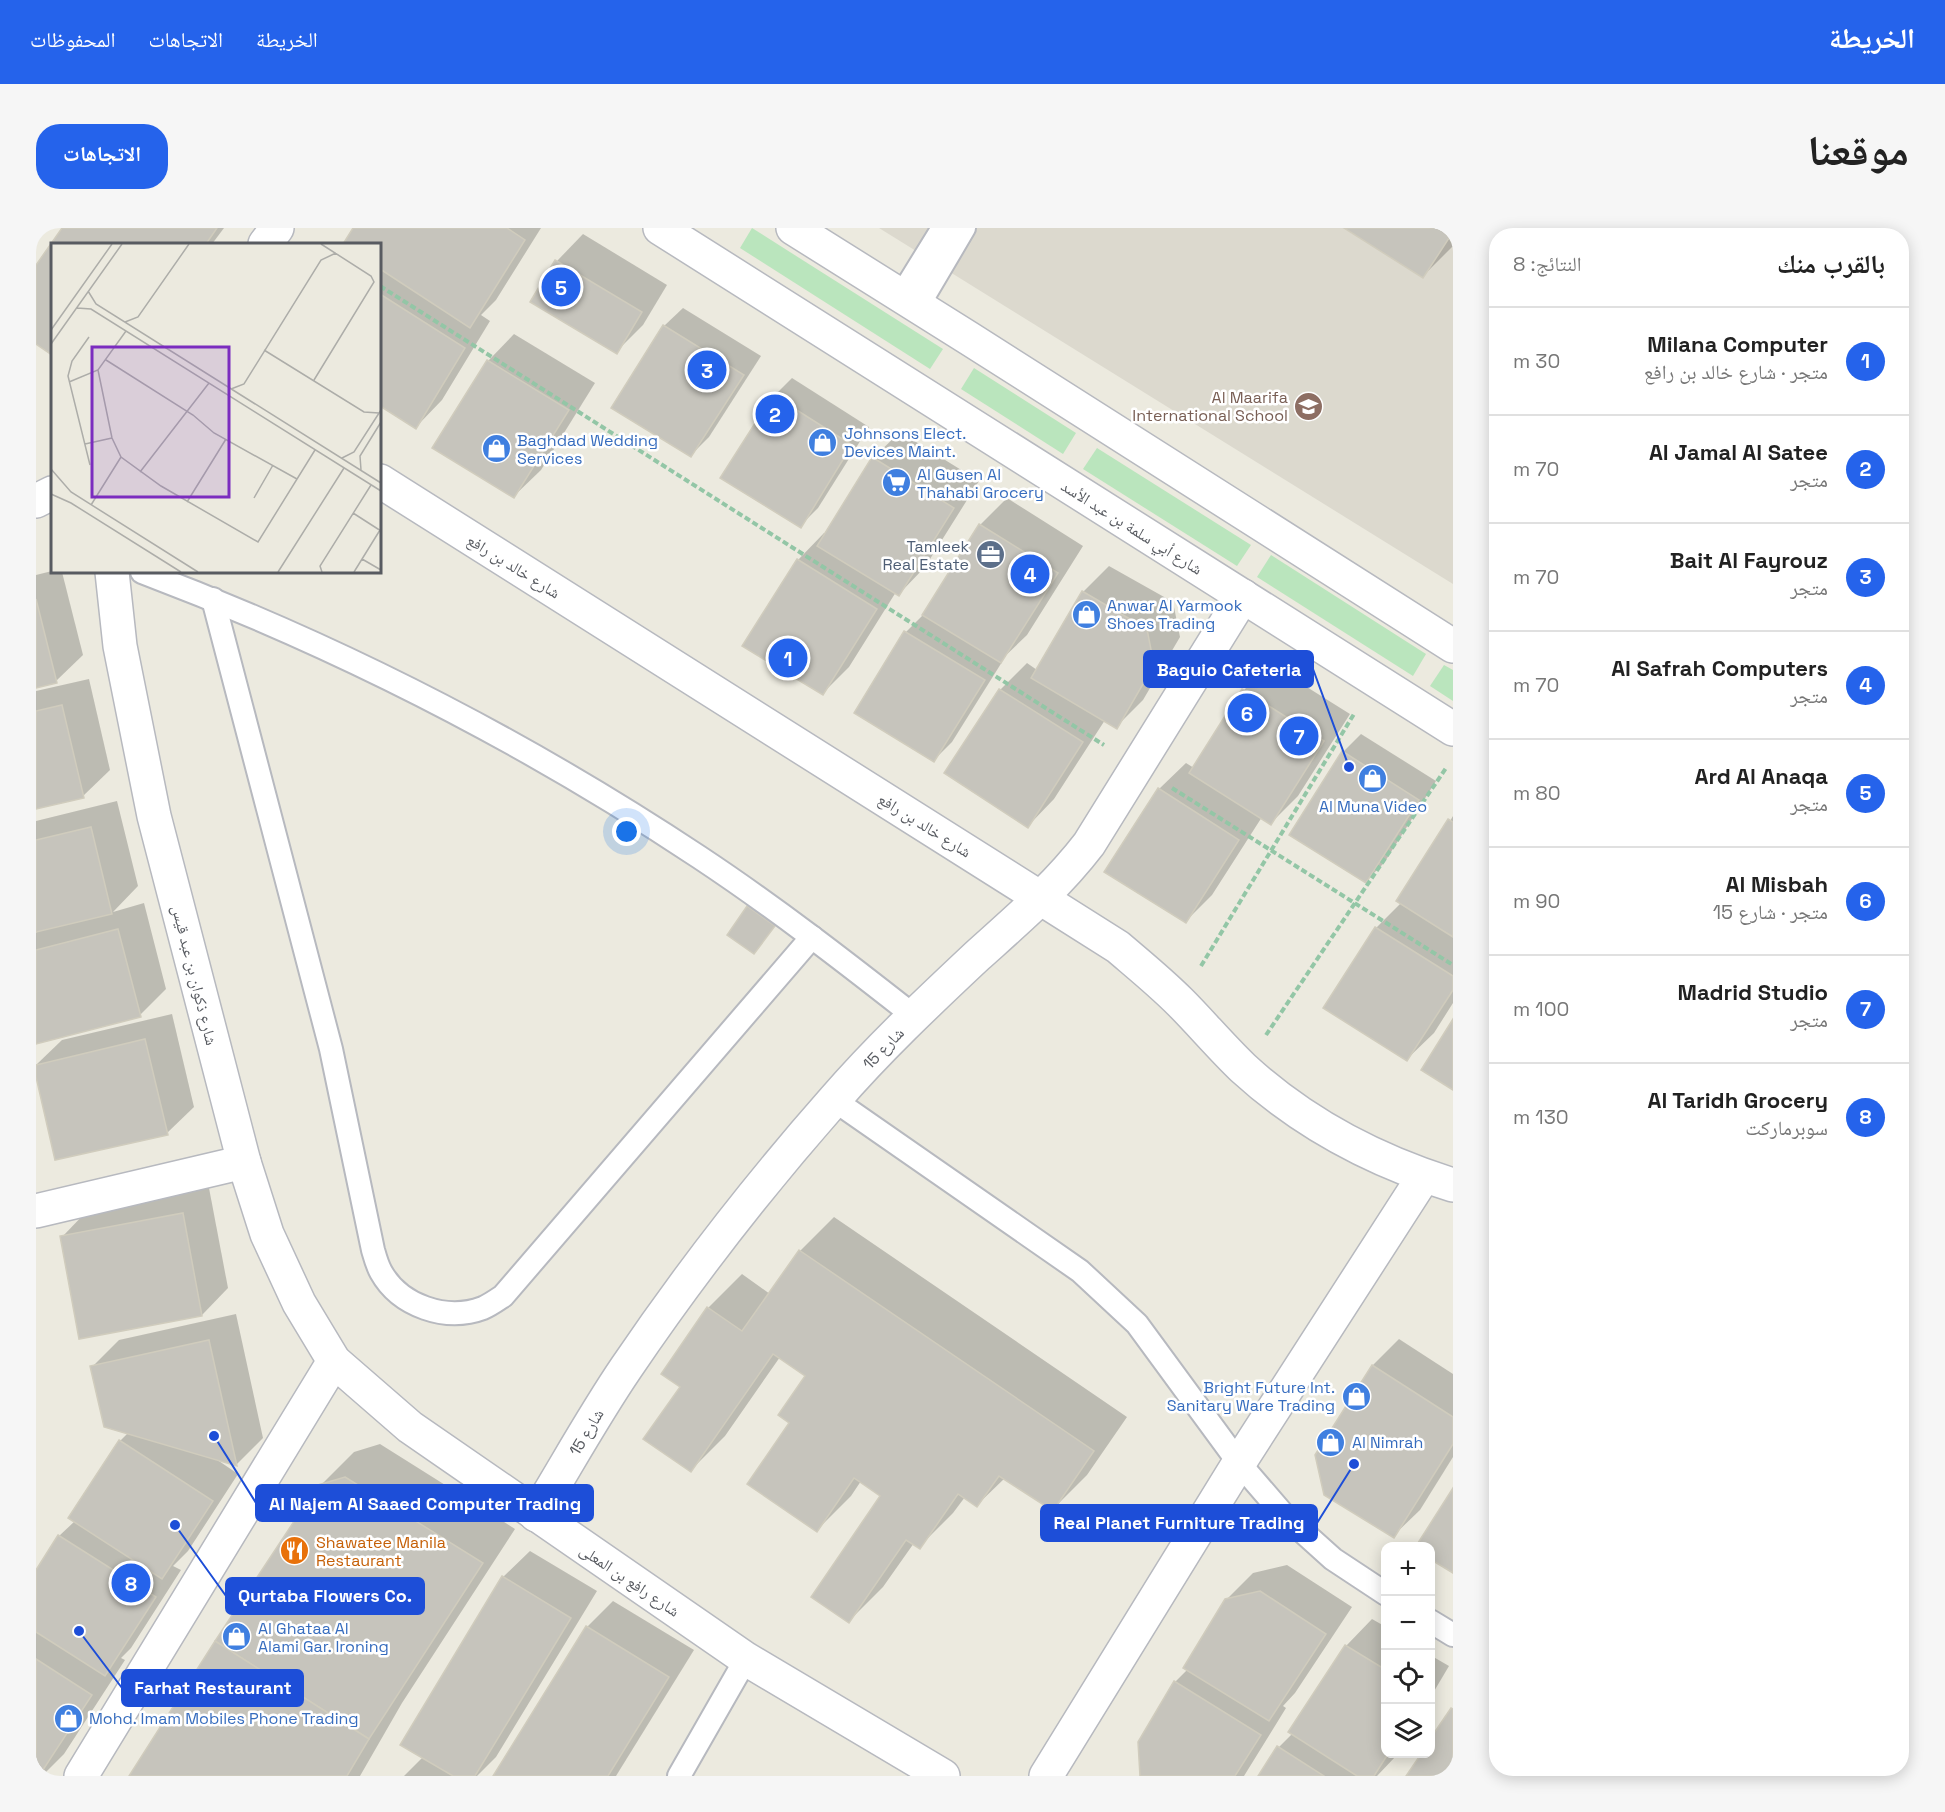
<!DOCTYPE html>
<html lang="ar">
<meta charset="utf-8">
<style>
body{margin:0;font-family:"Space Grotesk","Noto Naskh Arabic",sans-serif;background:#f6f6f6;color:#222;direction:rtl}
.controls{position:absolute;right:18px;bottom:18px;display:grid;overflow:hidden;border-radius:12px;box-shadow:0 3px 15px #0003}
.controls button{width:54px;height:54px;display:grid;place-items:center;padding:0;border:0;border-bottom:2px solid #e0e0e0;background:#fff;color:#222;font:30px sans-serif}
.you{position:absolute;left:591px;top:604px;width:21px;height:21px;margin:-15px;border:4px solid #fff;border-radius:50%;background:#1a73e8;box-shadow:0 0 0 9px #1a73e833}
.badge{display:grid;place-items:center;width:39px;height:39px;border-radius:50%;background:#2563eb;color:#fff;font-size:20px;font-weight:700}
.pin{position:absolute;translate:-50% -50%;border:3px solid #fff;box-shadow:0 2px 6px #0006}
.list{margin:0;padding:0;list-style:none}
h2{display:flex;justify-content:space-between;align-items:center;height:78px;margin:0;padding:0 24px;font-size:26px}
h2 small{font-size:20px;font-weight:400;color:#767676}
.list li{display:grid;grid-template-columns:39px 1fr auto;gap:18px;align-items:center;box-sizing:border-box;height:108px;padding:0 24px;border-top:2px solid #e0e0e0}
.list b{display:block;font-size:22px;white-space:nowrap}
.list p{margin:0;font-size:20px;white-space:nowrap;color:#767676}
.list em{font-size:20px;font-style:normal;color:#767676}
.icon{flex:none;width:33px;height:33px;fill:none;stroke:currentColor;stroke-width:2;stroke-linecap:round;stroke-linejoin:round}
.map{position:relative;flex:none;width:1417px;height:1548px;overflow:hidden;direction:ltr;border-radius:24px}
header{display:flex;align-items:center;gap:36px;box-sizing:border-box;height:84px;padding:0 30px;background:#2563eb;color:#fff}
header strong{font-size:28px}
nav{display:flex;gap:33px;margin-inline-start:auto;font-size:21px}
.intro{display:flex;align-items:center;justify-content:space-between;box-sizing:border-box;height:144px;padding:0 36px}
h1{margin:0;font-size:42px}
.button{padding:15px 27px;border-radius:24px;background:#2563eb;color:#fff;font-size:21px;font-weight:700}
main{display:flex;gap:36px;padding:0 36px}
aside{flex:1;background:#fff;border-radius:24px;box-shadow:0 3px 15px #0003}
.map>svg:first-child{display:block}
.education{fill:#dcd9ce}
.green{fill:#bae5bd}
.shadow{fill:#0003}
.building{fill:#c6c4bc;stroke:#d0ccbd;stroke-width:1.5}
.lines{fill:none;stroke-linecap:round;stroke-linejoin:round}
.service-casing{stroke:#b7b9bf;stroke-width:26}
.minor-casing{stroke:#b7b9bf;stroke-width:36}
.tertiary-casing{stroke:#b7b9bf;stroke-width:36}
.path{stroke:#93c6a6;stroke-width:4;stroke-dasharray:6 3;stroke-linecap:butt}
.service{stroke:#fff;stroke-width:22}
.minor{stroke:#fff;stroke-width:33}
.tertiary{stroke:#fff;stroke-width:33}
.labels{text-anchor:middle;stroke-width:5;stroke-linejoin:round;paint-order:stroke}
.education-label{font-size:16px;fill:#785e54;stroke:#fff;text-anchor:end}
.shop-label{font-size:16px;fill:#366cbe;stroke:#fff;text-anchor:start}
.street-label{font-size:16px;fill:#585b61;stroke:#fff}
.service-label{font-size:16px;fill:#4e5e75;stroke:#fff;text-anchor:end}
.food-label{font-size:16px;fill:#c56008;stroke:#fff;text-anchor:start}
.inset-road{fill:none;stroke:#adada9;stroke-width:1.5}
.view{fill:#7b2cbf;fill-opacity:0.15;stroke:#7b2cbf;stroke-width:3}
.inset-edge{fill:none;stroke:#585b61;stroke-width:3}
.leader{fill:none;stroke:#1d4ed8;stroke-width:2}
.callout-dot{fill:#1d4ed8;stroke:#fff;stroke-width:2}
.callout{fill:#1d4ed8;stroke:#1d4ed8;stroke-width:2}
.callout-label{font-size:18px;text-anchor:middle;font-weight:bold;fill:#fff}
</style>
<header>
<strong>الخريطة</strong>
<nav><a>الخريطة</a><a>الاتجاهات</a><a>المحفوظات</a></nav>
</header>
<div class="intro"><h1>موقعنا</h1><a class="button">الاتجاهات</a></div>
<main>
<aside>
<h2>بالقرب منك<small>النتائج: 8</small></h2>
<ul class="list">
<li><span class="badge">1</span><div><b>Milana Computer</b><p>متجر · شارع خالد بن رافع</p></div><em>30 m</em></li>
<li><span class="badge">2</span><div><b>Al Jamal Al Satee</b><p>متجر</p></div><em>70 m</em></li>
<li><span class="badge">3</span><div><b>Bait Al Fayrouz</b><p>متجر</p></div><em>70 m</em></li>
<li><span class="badge">4</span><div><b>Al Safrah Computers</b><p>متجر</p></div><em>70 m</em></li>
<li><span class="badge">5</span><div><b>Ard Al Anaqa</b><p>متجر</p></div><em>80 m</em></li>
<li><span class="badge">6</span><div><b>Al Misbah</b><p>متجر · شارع 15</p></div><em>90 m</em></li>
<li><span class="badge">7</span><div><b>Madrid Studio</b><p>متجر</p></div><em>100 m</em></li>
<li><span class="badge">8</span><div><b>Al Taridh Grocery</b><p>سوبرماركت</p></div><em>130 m</em></li>
</ul>
</aside>
<div class="map">
<svg width="1417" height="1548" viewBox="0 0 1417 1548">
<rect width="100%" height="100%" fill="#eceadf"/>
<path class="education" d="M843 0H1417V356Z"/>
<g class="green">
<path d="M716 0 907 121 894 141 704 20Z"/>
<path d="M938 140 1040 205 1027 226 925 161Z"/>
<path d="M1061 220 1215 317 1201 338 1047 241Z"/>
<path d="M1235 327 1390 426 1377 448 1221 349Z"/>
<path d="M1408 437 1417 442V473L1394 458Z"/>
</g>
<g class="shadow">
<path d="M28 0H188L176 16H16V125L0 114V40Z"/>
<path d="M319 0H505L460 72 445 87 454 93 406 172 380 199 344 176V16H309Z"/>
<path d="M1311 0H1417V18L1387 48Z"/>
<path d="M547 6 631 57 607 97 580 124 521 33Z"/>
<path d="M647 80 725 128 673 209 655 227 628 98Z"/>
<path d="M478 106 559 155 505 242 478 268 452 133Z"/>
<path d="M756 150 833 199 782 280 764 298 738 168Z"/>
<path d="M864 204 943 253 889 339 863 366 860 364 813 439 786 466 762 332 788 305 790 306 837 230Z"/>
<path d="M971 270 1047 318 991 407 964 433 966 434 916 514 898 532 870 404 888 386 944 297Z"/>
<path d="M1073 338 1137 374 1144 409 1107 472 1080 499 1069 492 1018 571 992 598 910 545 964 462 991 435 1001 442 1047 364Z"/>
<path d="M16 343 26 344 47 427 20 453 0 458V347Z"/>
<path d="M1234 436 1314 486 1262 568 1235 595 1226 589 1176 667 1150 693 1123 561 1150 535 1158 540 1208 462Z"/>
<path d="M53 451 74 542 47 568 0 579V463Z"/>
<path d="M1325 506 1400 553 1348 635 1330 653 1307 524Z"/>
<path d="M81 573 102 658 77 684 108 675 130 761 104 787 0 814V705L2 702 0 703V593Z"/>
<path d="M1417 588V775L1398 805 1371 831 1340 700 1365 675Z"/>
<path d="M721 671 746 689 718 724 712 679Z"/>
<path d="M136 786 158 879 131 905 0 843V837L26 812Z"/>
<path d="M173 960 192 1060 166 1087 26 1009 52 982Z"/>
<path d="M798 989 1091 1189 1051 1247 1017 1281 969 1250 941 1277 929 1269 917 1285 883 1319 878 1315 847 1359 813 1393 846 1268 825 1253 815 1268 781 1302 772 1147 744 1129 689 1208 655 1242 646 1159 672 1080 706 1046 734 1066 764 1023Z"/>
<path d="M200 1086 227 1210 201 1236 177 1229 202 1246 152 1323 137 1338 145 1342 95 1420 85 1430 89 1432 28 1526 6 1548H0V1344L23 1308 39 1293 84 1213 92 1205 56 1139 83 1112Z"/>
<path d="M1363 1111 1417 1146V1229L1384 1282 1357 1308 1337 1137Z"/>
<path d="M344 1216 479 1301 366 1475 324 1548H95L284 1258 318 1224Z"/>
<path d="M494 1323 561 1363 460 1529 441 1548H368L387 1529 467 1349Z"/>
<path d="M1251 1337 1316 1379 1259 1465 1247 1478 1250 1480 1208 1548H1105L1103 1514 1140 1453 1151 1442 1190 1372 1217 1345Z"/>
<path d="M577 1373 658 1422 580 1548H458L551 1399Z"/>
<path d="M1336 1391 1350 1399V1526H1361L1360 1528 1341 1548H1224L1243 1519 1257 1505 1310 1418Z"/>
<path d="M1394 1427 1413 1438 1394 1470Z"/>
</g>
<g class="building">
<path d="M26 0H181L170 16H16V127L0 116V37Z"/>
<path d="M317 0H471L489 12 434 100 344 41V16H307Z"/>
<path d="M1308 0H1417V4L1387 50Z"/>
<path d="M519 32 606 84 581 126 494 74Z"/>
<path d="M344 66 429 120 380 201 344 178Z"/>
<path d="M627 97 708 147 655 229 575 180Z"/>
<path d="M451 132 533 182 478 270 396 220Z"/>
<path d="M737 167 816 217 765 300 684 250Z"/>
<path d="M836 229 918 280 863 368 781 318Z"/>
<path d="M943 296 1022 345 965 435 886 387Z"/>
<path d="M761 331 841 381 787 467 706 418Z"/>
<path d="M1046 363 1111 401 1118 437 1081 501 995 450Z"/>
<path d="M0 371 21 455 0 460Z"/>
<path d="M868 403 949 452 898 534 818 485Z"/>
<path d="M963 461 1047 514 992 600 908 545Z"/>
<path d="M1206 461 1288 513 1235 597 1153 545Z"/>
<path d="M26 477 48 570 0 581V483Z"/>
<path d="M1306 523 1383 572 1330 655 1253 607Z"/>
<path d="M1122 560 1203 612 1150 695 1068 644Z"/>
<path d="M1412 591 1417 594V709L1360 673Z"/>
<path d="M55 599 76 686 0 704V612Z"/>
<path d="M711 678 739 698 718 726 691 707Z"/>
<path d="M1339 699 1417 748V762L1371 833 1287 780Z"/>
<path d="M82 701 105 789 0 816V722Z"/>
<path d="M1417 791V862L1385 842Z"/>
<path d="M109 811 132 907 19 932 0 849V837Z"/>
<path d="M147 985 166 1088 43 1111 24 1008Z"/>
<path d="M763 1022 1058 1223 1017 1283 963 1248 941 1279 922 1266 884 1321 870 1312 813 1395 775 1369 844 1268 818 1250 781 1304 711 1256 753 1195 742 1187 769 1148 737 1126 655 1244 607 1211 644 1159 625 1146 671 1079 706 1103Z"/>
<path d="M173 1112 201 1238 68 1199 54 1138Z"/>
<path d="M1336 1137 1417 1189V1216L1358 1310 1288 1267 1279 1227Z"/>
<path d="M83 1212 177 1273 126 1351 32 1290Z"/>
<path d="M309 1249 447 1335 333 1511 179 1413 282 1257Z"/>
<path d="M1417 1260V1345L1394 1331V1318H1380Z"/>
<path d="M22 1307 120 1369 69 1448 0 1404V1342Z"/>
<path d="M466 1348 535 1390 439 1548H417L364 1517Z"/>
<path d="M1224 1363 1290 1406 1233 1493 1147 1440 1189 1371Z"/>
<path d="M550 1398 633 1449 572 1548H457Z"/>
<path d="M179 1413 333 1511 311 1548H93Z"/>
<path d="M1309 1417 1350 1442V1526H1352L1338 1548H1321L1252 1504Z"/>
<path d="M0 1431 56 1467 3 1548H0Z"/>
<path d="M1138 1453 1225 1507 1199 1548H1104L1102 1514Z"/>
<path d="M1415 1480 1417 1481V1548H1370L1385 1526H1394V1511Z"/>
<path d="M1241 1518 1288 1548H1222Z"/>
</g>
<g class="lines">
<defs>
<g id="service">
<path d="M865 68 907 0"/>
<path d="M882 78 928 0"/>
<path d="M106 344C302 418 488 513 663 629 737 678 808 733 878 788"/>
<path d="M177 371 295 821 337 1022C339 1029 341 1037 345 1044 364 1078 410 1094 447 1080 454 1077 461 1072 467 1068L776 709"/>
<path d="M798 872 1044 1043 1101 1096 1203 1235 1247 1286 1297 1331 1350 1366"/>
<path d="M1394 1393 1417 1407"/>
<path d="M643 1548 710 1431"/>
</g>
<g id="minor">
<path d="M229 16 241 0"/>
<path d="M344 253 1082 719C1103 737 1124 754 1144 774 1165 795 1185 819 1207 840 1267 895 1339 933 1417 957"/>
<path d="M0 273 16 265"/>
<path d="M76 344 84 418 118 588 208 934 231 1006 263 1075 298 1133 374 1199 710 1431 907 1548"/>
<path d="M0 983 208 934"/>
<path d="M500 1287C530 1238 558 1187 590 1140 653 1047 723 957 798 872 842 821 892 774 941 728 981 692 1020 659 1053 616L1207 368"/>
<path d="M45 1548 298 1133"/>
<path d="M1010 1548 1203 1235 1388 948"/>
</g>
<g id="tertiary">
<path d="M624 0 1417 501"/>
<path d="M757 0 934 111 1417 418"/>
</g>
</defs>
<use href="#service" class="service-casing"/>
<use href="#minor" class="minor-casing"/>
<use href="#tertiary" class="tertiary-casing"/>
<g class="path">
<path d="M344 58 1068 517"/>
<path d="M1136 560 1417 737"/>
<path d="M1165 738 1318 486"/>
<path d="M1230 807 1410 540"/>
</g>
<use href="#service" class="service"/>
<use href="#minor" class="minor"/>
<use href="#tertiary" class="tertiary"/>
</g>
<defs>
<symbol id="school-disc" viewBox="-11 -11 22 22"><circle r="9.5" fill="#8d6e63" stroke="#fff"/><path d="M0-5L7-2L0 1L-7-2ZM-4 1L0 2.5L4 1V4Q0 6-4 4Z" fill="#fff"/></symbol>
<symbol id="shop-disc" viewBox="-11 -11 22 22"><circle r="9.5" fill="#3f7fe0" stroke="#fff"/><path d="M-5-2.5h2.3a2.7 3.5 0 0 1 5.4 0H5L5.5 6h-11ZM-1.5-2.5h3a1.5 2.3 0 0 0-3 0Z" fill="#fff"/></symbol>
<symbol id="supermarket-disc" viewBox="-11 -11 22 22"><circle r="9.5" fill="#3f7fe0" stroke="#fff"/><path d="M-6-5.5h2.5l.6 2H6L4.5 2H-2.5L-4.4-4H-6ZM-1.5 3.2a1.3 1.3 0 1 0 .1 0ZM3 3.2a1.3 1.3 0 1 0 .1 0Z" fill="#fff"/></symbol>
<symbol id="office-disc" viewBox="-11 -11 22 22"><circle r="9.5" fill="#5c6f8a" stroke="#fff"/><path d="M-6-3h4V-5.5h4V-3h4V5H-6ZM-1-4.5V-3h2v-1.5ZM-6 0V1H6V0Z" fill="#fff"/></symbol>
<symbol id="restaurant-disc" viewBox="-11 -11 22 22"><circle r="9.5" fill="#e8710a" stroke="#fff"/><path d="M-5-6h1v4h1v-4h1v4h1v-4h1v5L-1.5 .5V6h-2V.5L-5-1ZM5-6V6H3V1.5H1.5Q1.5-4 5-6Z" fill="#fff"/></symbol>
</defs>
<g fill-rule="evenodd">
<use href="#school-disc" x="1256" y="162" width="33" height="33"/>
<use href="#shop-disc" x="770" y="198" width="33" height="33"/>
<use href="#shop-disc" x="444" y="204" width="33" height="33"/>
<use href="#supermarket-disc" x="844" y="238" width="33" height="33"/>
<use href="#office-disc" x="938" y="310" width="33" height="33"/>
<use href="#shop-disc" x="1034" y="370" width="33" height="33"/>
<use href="#shop-disc" x="1320" y="534" width="33" height="33"/>
<use href="#shop-disc" x="1304" y="1152" width="33" height="33"/>
<use href="#shop-disc" x="1278" y="1198" width="33" height="33"/>
<use href="#restaurant-disc" x="242" y="1306" width="33" height="33"/>
<use href="#shop-disc" x="184" y="1392" width="33" height="33"/>
<use href="#shop-disc" x="16" y="1474" width="33" height="33"/>
</g>
<g class="labels">
<g class="education-label">
<text x="1252" y="175">Al Maarifa<tspan x="1252" dy="18">International School</tspan></text>
</g>
<g class="shop-label">
<text x="808" y="211">Johnsons Elect.<tspan x="808" dy="18">Devices Maint.</tspan></text>
<text x="481" y="218">Baghdad Wedding<tspan x="481" dy="18">Services</tspan></text>
<text x="881" y="252">Al Gusen Al<tspan x="881" dy="18">Thahabi Grocery</tspan></text>
<text x="1071" y="383">Anwar Al Yarmook<tspan x="1071" dy="18">Shoes Trading</tspan></text>
<text x="1337" y="584" text-anchor="middle">Al Muna Video</text>
<text x="1299" y="1165" text-anchor="end">Bright Future Int.<tspan x="1299" dy="18">Sanitary Ware Trading</tspan></text>
<text x="1316" y="1220">Al Nimrah</text>
<text x="222" y="1406">Al Ghataa Al<tspan x="222" dy="18">Alami Gar. Ironing</tspan></text>
<text x="53" y="1496">Mohd. Imam Mobiles Phone Trading</text>
</g>
<g class="street-label">
<text transform="translate(1096 299) rotate(32)" y="6">شارع أبي سلمة بن عبد الأسد</text>
<text transform="translate(478 338) rotate(32)" y="6">شارع خالد بن رافع</text>
<text transform="translate(889 597) rotate(32)" y="6">شارع خالد بن رافع</text>
<text transform="translate(159 747) rotate(76)" y="6">شارع ذكوان بن عبد قيس</text>
<text transform="translate(847 820) rotate(-46)" y="6">شارع 15</text>
<text transform="translate(550 1204) rotate(-59)" y="6">شارع 15</text>
<text transform="translate(594 1352) rotate(34)" y="6">شارع رافع بن المعلى</text>
</g>
<g class="service-label">
<text x="933" y="324">Tamleek<tspan x="933" dy="18">Real Estate</tspan></text>
</g>
<g class="food-label">
<text x="280" y="1320">Shawatee Manila<tspan x="280" dy="18">Restaurant</tspan></text>
</g>
</g>
<g transform="translate(15 15)">
<rect width="330" height="330" fill="#eceadf"/>
<path class="inset-road" d="M37 48 45 61 330 240M26 65 40 66 330 248M74 79 87 74 138 1M0 87 61 1M38 94 21 118 17 133 39 222M0 101 71 1M213 107 313 169 328 170M55 117 142 172 163 190 246 236M47 127 61 195 70 214 110 243 207 299 264 207M263 137 323 39 320 33 270 1M18 139 47 127 75 88M180 146 193 141 270 17 285 10M34 201 61 195M291 215 303 209 330 167M0 226 20 249 147 329M310 227 309 213 330 179M89 229 158 140M0 251 20 260 130 329M203 255 222 222M136 259 175 196M40 262 70 214M302 270 330 288M311 316 330 327M227 329 293 225M271 329 269 323 320 242M303 329 329 287"/>
<path class="view" d="M41 104H178V254H41Z"/>
<rect width="330" height="330" class="inset-edge"/>
</g>
<path class="leader" d="M1313 539L1277 441M178 1208L220 1275M1318 1236L1281 1295M139 1297L190 1368M43 1403L86 1460"/>
<g class="callout-dot">
<circle cx="1313" cy="539" r="6"/>
<circle cx="178" cy="1208" r="6"/>
<circle cx="1318" cy="1236" r="6"/>
<circle cx="139" cy="1297" r="6"/>
<circle cx="43" cy="1403" r="6"/>
</g>
<g class="callout">
<rect x="1108" y="423" width="169" height="36" rx="6"/>
<rect x="220" y="1257" width="337" height="36" rx="6"/>
<rect x="1005" y="1277" width="276" height="36" rx="6"/>
<rect x="190" y="1350" width="198" height="36" rx="6"/>
<rect x="86" y="1442" width="181" height="36" rx="6"/>
</g>
<g class="callout-label">
<text x="1193" y="448">Baguio Cafeteria</text>
<text x="389" y="1282">Al Najem Al Saaed Computer Trading</text>
<text x="1143" y="1301">Real Planet Furniture Trading</text>
<text x="289" y="1374">Qurtaba Flowers Co.</text>
<text x="177" y="1466">Farhat Restaurant</text>
</g>
</svg>
<div class="controls">
<button>+</button>
<button>−</button>
<button><svg class="icon" aria-label="locate" viewBox="0 0 24 24"><circle cx="12" cy="12" r="6"/><path d="M12 2v4M12 18v4M2 12h4M18 12h4"/></svg></button>
<button><svg class="icon" aria-label="layers" viewBox="0 0 24 24"><path d="M12 4l9 5-9 5-9-5zM3 14l9 5 9-5"/></svg></button>
</div>
<div class="you"></div>
<div class="pin badge" style="left:752px;top:430px">1</div>
<div class="pin badge" style="left:739px;top:186px">2</div>
<div class="pin badge" style="left:671px;top:142px">3</div>
<div class="pin badge" style="left:994px;top:346px">4</div>
<div class="pin badge" style="left:525px;top:59px">5</div>
<div class="pin badge" style="left:1211px;top:485px">6</div>
<div class="pin badge" style="left:1263px;top:508px">7</div>
<div class="pin badge" style="left:95px;top:1355px">8</div>
</div>
</main>
